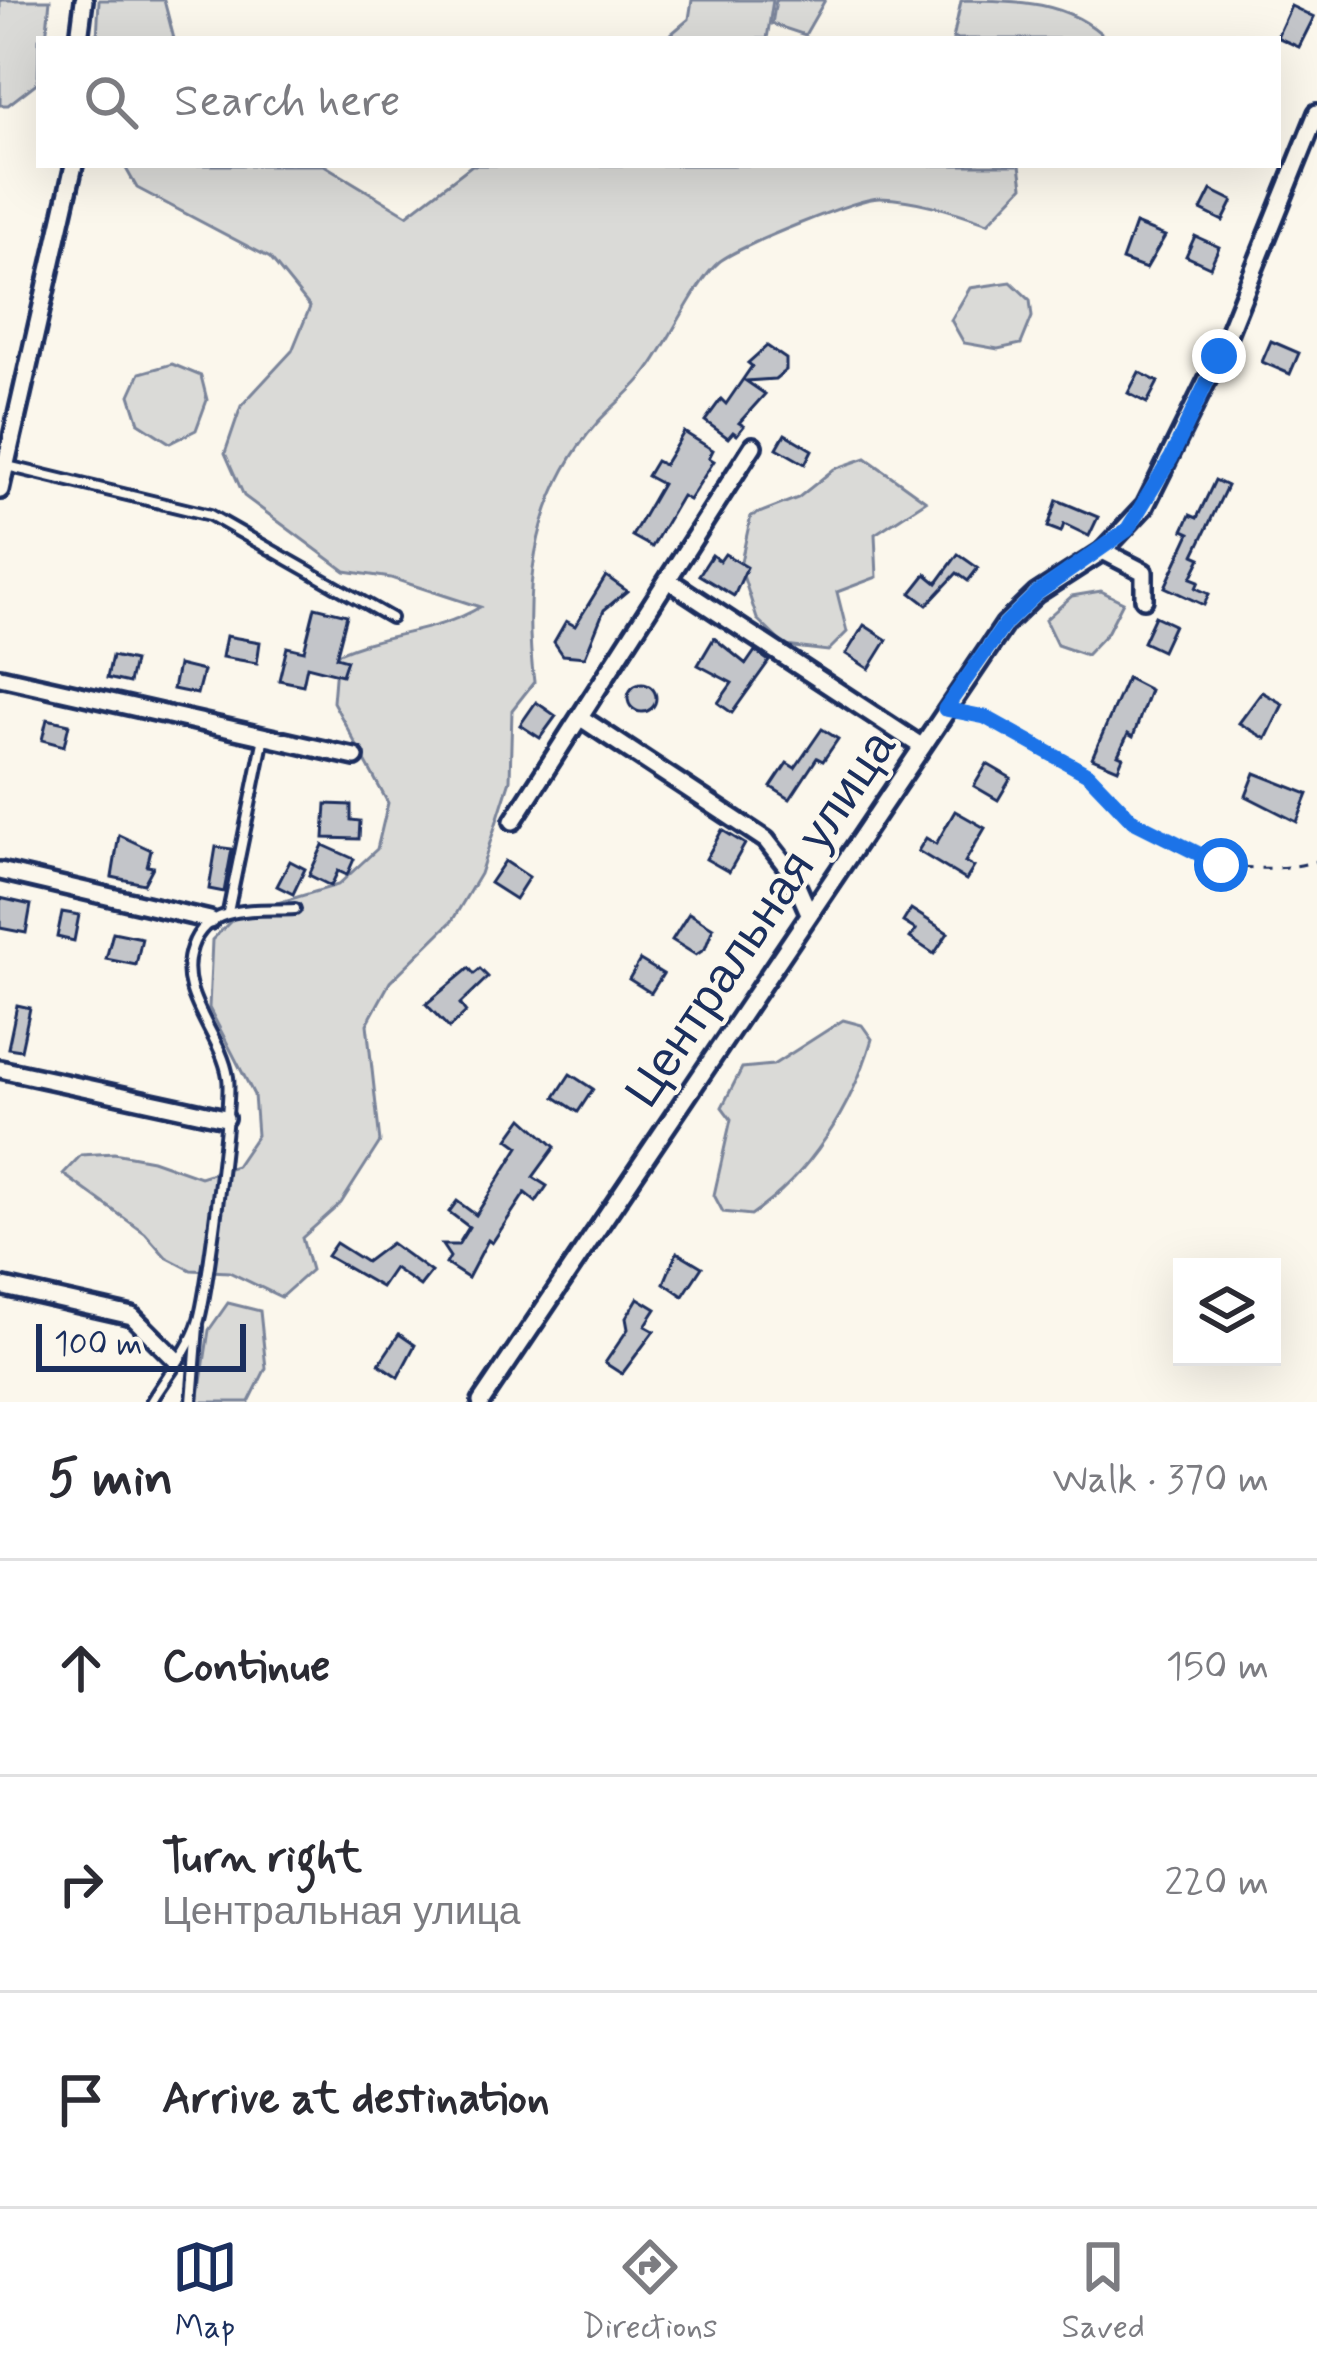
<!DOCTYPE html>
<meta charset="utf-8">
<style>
body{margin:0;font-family:Mynerve,sans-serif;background:#f7f7f7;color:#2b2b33}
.controls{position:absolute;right:36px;bottom:36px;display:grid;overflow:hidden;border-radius:0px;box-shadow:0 12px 48px #0002}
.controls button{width:108px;height:108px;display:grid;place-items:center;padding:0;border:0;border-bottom:3px solid #e1e1e2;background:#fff;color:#2b2b33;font:60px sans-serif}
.scale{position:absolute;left:36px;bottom:30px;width:210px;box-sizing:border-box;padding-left:12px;border:6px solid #1b2f5e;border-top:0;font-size:33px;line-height:42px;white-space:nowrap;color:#1b2f5e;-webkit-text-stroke:9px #fbf7ec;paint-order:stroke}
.stop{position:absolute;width:36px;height:36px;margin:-27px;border:9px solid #1a73e8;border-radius:50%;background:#fff}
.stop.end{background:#1a73e8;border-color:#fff;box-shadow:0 3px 12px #0008}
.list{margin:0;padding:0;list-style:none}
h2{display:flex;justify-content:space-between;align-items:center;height:156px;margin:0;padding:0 48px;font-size:51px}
h2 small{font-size:39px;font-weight:400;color:#7c7c81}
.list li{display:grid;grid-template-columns:78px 1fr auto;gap:36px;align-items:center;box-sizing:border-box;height:216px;padding:0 48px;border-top:3px solid #e1e1e2}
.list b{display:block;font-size:45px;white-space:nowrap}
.list p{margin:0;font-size:39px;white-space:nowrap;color:#7c7c81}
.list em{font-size:39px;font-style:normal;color:#7c7c81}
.icon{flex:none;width:66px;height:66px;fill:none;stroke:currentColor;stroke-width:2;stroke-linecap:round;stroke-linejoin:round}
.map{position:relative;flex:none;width:1317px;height:1402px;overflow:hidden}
.search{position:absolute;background:#fff;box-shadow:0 12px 48px #0002;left:36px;right:36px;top:36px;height:132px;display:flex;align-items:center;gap:30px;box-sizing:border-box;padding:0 42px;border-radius:0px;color:#7c7c81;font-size:45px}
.sheet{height:804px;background:#fff}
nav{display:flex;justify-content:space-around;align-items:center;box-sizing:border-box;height:168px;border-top:3px solid #e1e1e2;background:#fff;font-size:33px;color:#7c7c81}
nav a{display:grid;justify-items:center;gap:6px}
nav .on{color:#1b2f5e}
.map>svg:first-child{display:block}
.green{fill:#dadad7;stroke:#7a849a;stroke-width:3}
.building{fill:#c3c5c9;stroke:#1b2f5e;stroke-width:3}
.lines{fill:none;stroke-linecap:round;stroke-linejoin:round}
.lane-casing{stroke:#1b2f5e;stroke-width:16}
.street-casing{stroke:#1b2f5e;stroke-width:24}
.path{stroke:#1b2f5e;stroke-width:3;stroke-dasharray:9 9;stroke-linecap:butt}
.lane{stroke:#fbf7ec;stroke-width:8}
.street{stroke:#fbf7ec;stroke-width:15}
.route{stroke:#1a73e8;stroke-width:15}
.labels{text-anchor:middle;stroke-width:9;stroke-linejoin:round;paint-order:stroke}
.street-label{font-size:48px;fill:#1b2f5e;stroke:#fbf7ec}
</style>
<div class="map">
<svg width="1317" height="1402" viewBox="0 0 1317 1402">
<rect width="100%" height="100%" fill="#fbf7ec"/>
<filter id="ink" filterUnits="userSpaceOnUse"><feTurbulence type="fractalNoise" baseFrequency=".00833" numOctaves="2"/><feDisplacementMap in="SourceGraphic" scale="24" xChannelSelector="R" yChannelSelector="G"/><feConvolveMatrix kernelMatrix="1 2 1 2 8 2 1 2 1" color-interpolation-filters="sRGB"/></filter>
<g filter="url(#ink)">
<g class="green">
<path d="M0 0H50L46 39H39L38 82 8 105H0Z"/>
<path d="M99 0H164L174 39H97Z"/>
<path d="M692 0H773L767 39H665L689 19Z"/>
<path d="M776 0H825L805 35 772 24Z"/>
<path d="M966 0C1016 0 1069 1 1107 39H953L961 1Z"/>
<path d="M124 165H324L407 215 472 165H1020L1023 186 988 223C953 211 917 199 880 198 860 197 737 247 719 262 697 280 668 344 648 370 634 390 613 405 597 423 533 496 522 590 534 682L512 710 510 780 480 874 452 921 390 982 367 1024 380 1142 341 1203 302 1238 311 1270 281 1297 229 1272 191 1270 166 1257 145 1233 63 1174 81 1155 114 1153 152 1160 200 1177 236 1166 257 1135 254 1095 209 1008 212 940 237 915 338 885 377 849 388 803 333 702 337 654C385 632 435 634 480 607L391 578 345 571 244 496 225 453 241 406 292 351 310 307 270 258 137 188Z"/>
<path d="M1011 282 1030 300 1032 317 1021 344 998 349 964 343 951 320 970 288Z"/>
<path d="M172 364 201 376 207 400 196 430 170 443 139 423 130 395 140 373Z"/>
<path d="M866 458 926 501 875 534 877 577 837 592 847 632 828 651 785 646 757 619 740 566 751 516 798 498 834 469Z"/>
<path d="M1101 591 1123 602 1107 633 1086 655 1057 645 1045 620 1072 596Z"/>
<path d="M843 1020 862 1025 872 1039C852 1107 810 1175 751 1215L723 1212 714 1195 731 1119 722 1107 742 1068 773 1065Z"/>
<path d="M228 1303 260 1311 266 1368 249 1402H198L209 1330Z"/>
</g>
<g class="building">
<path d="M1291 6 1314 17 1299 47 1277 37Z"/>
<path d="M1211 190 1233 201 1223 221 1201 210Z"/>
<path d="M1135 224 1165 236 1146 269 1122 260Z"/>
<path d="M1195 236 1219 247 1210 267 1186 256Z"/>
<path d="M1271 341 1299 353 1290 374 1262 362Z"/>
<path d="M767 346 786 359V370L775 379 746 381 765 394 739 423 744 426 737 435 733 432 728 438 705 421 721 399 726 404 752 366 748 363Z"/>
<path d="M1139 372 1158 382 1147 403 1128 393Z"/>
<path d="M684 432 713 450 709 458 714 461 689 500 682 496 652 547 632 536 662 484 647 476 656 461 664 465Z"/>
<path d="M785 434 812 450 805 464 777 448Z"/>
<path d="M1215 480 1227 486 1194 555 1201 558 1191 578 1199 581 1196 588 1209 594 1204 605 1165 587 1190 533 1183 530 1190 515 1197 518Z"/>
<path d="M1057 500 1098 517 1089 536 1064 524 1061 532 1048 527Z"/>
<path d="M725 554 747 567 734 596 699 575 712 555 720 561Z"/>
<path d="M958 554 978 568 968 581 957 573 927 605 911 593 926 574 937 583Z"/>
<path d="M606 576 627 591 604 610 585 657 563 655 554 642 566 621 575 626Z"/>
<path d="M315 607 347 615 336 657 347 660 342 675 307 666 303 685 279 680 287 647 304 651Z"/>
<path d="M1155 616 1174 625 1162 651 1143 642Z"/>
<path d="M864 625 887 640 869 669 846 654Z"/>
<path d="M226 636 260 642 257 663 222 657Z"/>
<path d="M714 638 746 664 755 651 769 661 732 713 718 703 732 683 698 665Z"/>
<path d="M112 656 134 661 129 683 107 678Z"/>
<path d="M178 665 203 671 197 694 173 689Z"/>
<path d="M1127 678 1150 690 1133 737 1128 734 1118 755 1123 757 1118 769 1092 758Z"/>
<circle cx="642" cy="698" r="14"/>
<path d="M1262 692 1283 704 1266 739 1239 723Z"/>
<path d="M536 702 556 716 540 738 520 725Z"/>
<path d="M47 719 69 724 64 746 42 740Z"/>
<path d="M822 729 838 739 823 761 817 758 790 799 771 787 787 763 795 768Z"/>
<path d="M987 764 1011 778 998 800 974 786Z"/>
<path d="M1255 773 1308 794 1297 822 1246 796Z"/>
<path d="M326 804 351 805V820L360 821 359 839 324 838Z"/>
<path d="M955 811 985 828 965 862 974 867 966 880 918 851 926 838 936 844Z"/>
<path d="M722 830 745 844 729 872 706 859Z"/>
<path d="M119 835 151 850 147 866 153 867 144 884 112 877Z"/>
<path d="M323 845 354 859 347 875 338 871 331 886 309 875Z"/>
<path d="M216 847 232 849 224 892 209 889Z"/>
<path d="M290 861 305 869 293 894 277 886Z"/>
<path d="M505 861 529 877 515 899 490 883Z"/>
<path d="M0 898 31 905 26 933 0 928Z"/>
<path d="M911 909 948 933 934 954 910 938 916 930 903 922Z"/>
<path d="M62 912 79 915 74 941 57 937Z"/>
<path d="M689 913 713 928 705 949 696 955 672 940Z"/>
<path d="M113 932 142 938 136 965 106 959Z"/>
<path d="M640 960 663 974 651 993 629 979Z"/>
<path d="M469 968 474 974 480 969 488 977 460 1004 466 1012 449 1028 426 1004Z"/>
<path d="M17 1005 30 1008 21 1050 8 1048Z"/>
<path d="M570 1074 593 1089 578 1112 555 1097Z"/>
<path d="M523 1118 555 1147 533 1177 547 1186 536 1202 525 1193 492 1243 488 1240 468 1278 446 1264 450 1257 442 1245H458L469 1227 449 1212 457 1201 476 1215 519 1147 508 1139Z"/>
<path d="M336 1243 366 1262 391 1243 431 1272 420 1286 394 1268 381 1287 327 1256Z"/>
<path d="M677 1252 702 1267 683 1296 664 1283Z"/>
<path d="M638 1298 656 1309 645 1326 654 1331 622 1374 605 1363 628 1329 626 1318Z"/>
<path d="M399 1334 415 1345 398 1377 379 1364Z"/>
</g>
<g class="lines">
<defs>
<g id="lane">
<path d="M7 466 210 515 391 618"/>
<path d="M228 912 264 737"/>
<path d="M151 1402C165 1378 190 1349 198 1323 207 1295 232 1102 228 1077 221 1033 175 994 192 947 207 903 257 911 295 909"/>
<path d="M192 1402 198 1326"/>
</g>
<g id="street">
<path d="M79 39 84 0"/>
<path d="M0 490 74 165"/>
<path d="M1103 551 1144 572V599"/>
<path d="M671 582 921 746"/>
<path d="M0 677 355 757"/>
<path d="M581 718 766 840 791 872 809 913"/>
<path d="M513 821 753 446"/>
<path d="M0 871 210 920"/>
<path d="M0 1069 225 1118"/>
<path d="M0 1286 132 1316 175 1359"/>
<path d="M481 1402 1005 624 1036 594 1103 551 1145 506 1219 356 1317 113"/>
</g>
</defs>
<use href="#lane" class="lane-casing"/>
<use href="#street" class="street-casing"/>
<path class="path" d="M965 711C1005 723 1055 750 1089 775 1106 788 1117 808 1134 821 1186 863 1254 879 1317 861"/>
<use href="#lane" class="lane"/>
<use href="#street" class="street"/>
</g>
</g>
<g class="lines" filter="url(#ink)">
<path class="route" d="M1219 356 1171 458 1127 530 1036 594 1005 624 945 709 985 717 1089 775 1133 821 1221 865"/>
</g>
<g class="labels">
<g class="street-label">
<text transform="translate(759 918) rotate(-56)" y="17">Центральная улица</text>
</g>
</g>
</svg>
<div class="controls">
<button><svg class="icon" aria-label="layers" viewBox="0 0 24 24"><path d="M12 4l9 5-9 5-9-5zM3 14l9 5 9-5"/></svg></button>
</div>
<div class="scale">100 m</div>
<div class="stop" style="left:1221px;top:865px"></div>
<div class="stop end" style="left:1219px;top:356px"></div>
<div class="search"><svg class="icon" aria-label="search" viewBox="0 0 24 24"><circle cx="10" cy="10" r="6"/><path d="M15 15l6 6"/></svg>Search here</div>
</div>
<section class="sheet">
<h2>5 min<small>Walk · 370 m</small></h2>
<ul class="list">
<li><svg class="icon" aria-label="ahead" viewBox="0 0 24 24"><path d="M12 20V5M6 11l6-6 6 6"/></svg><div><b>Continue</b></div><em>150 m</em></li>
<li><svg class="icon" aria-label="right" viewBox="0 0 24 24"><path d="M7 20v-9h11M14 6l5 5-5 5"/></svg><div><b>Turn right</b><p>Центральная улица</p></div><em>220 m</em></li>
<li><svg class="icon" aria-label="arrive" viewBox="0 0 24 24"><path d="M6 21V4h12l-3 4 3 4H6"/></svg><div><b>Arrive at destination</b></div></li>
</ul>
</section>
<nav>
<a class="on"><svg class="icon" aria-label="map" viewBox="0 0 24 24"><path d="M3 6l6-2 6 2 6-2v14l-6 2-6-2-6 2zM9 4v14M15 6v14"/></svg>Map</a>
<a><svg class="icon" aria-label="directions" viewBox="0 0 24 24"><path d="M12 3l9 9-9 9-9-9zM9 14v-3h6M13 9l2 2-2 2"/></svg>Directions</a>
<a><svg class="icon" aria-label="saved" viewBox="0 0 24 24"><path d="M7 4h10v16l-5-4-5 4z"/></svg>Saved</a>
</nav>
